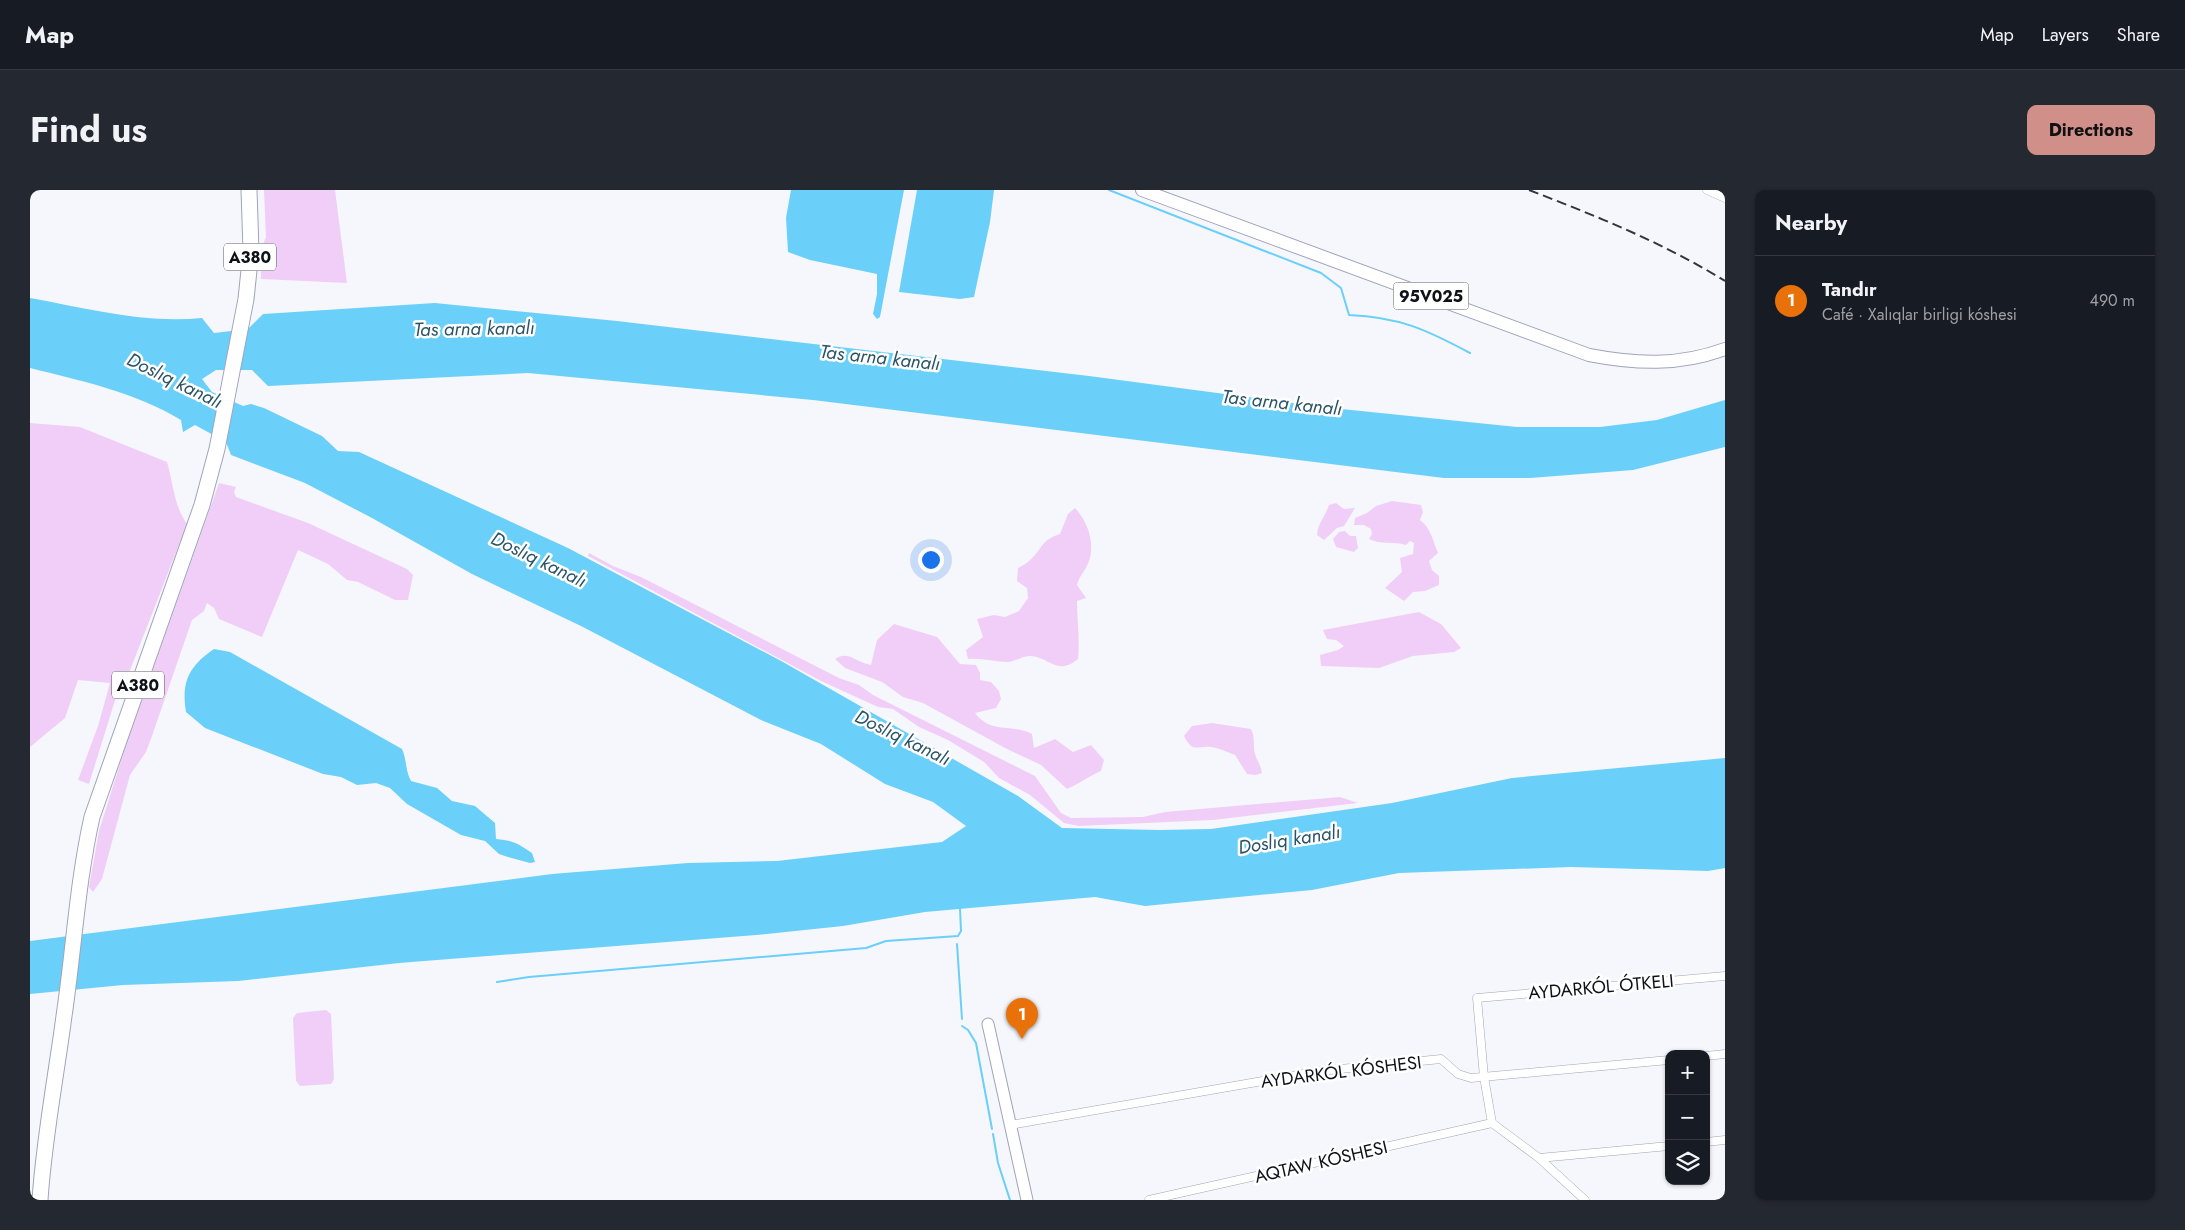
<!DOCTYPE html>
<meta charset="utf-8">
<style>
body{margin:0;font-family:Jost,sans-serif;background:#242831;color:#f1f3f6}
.controls{position:absolute;right:15px;bottom:15px;display:grid;overflow:hidden;border-radius:10px;box-shadow:0 1px 4px #0004}
.controls button{width:45px;height:45px;display:grid;place-items:center;padding:0;border:0;border-bottom:1px solid #363941;background:#171b24;color:#f1f3f6;font:25px sans-serif}
.you{position:absolute;left:900px;top:369px;width:18px;height:18px;margin:-12px;border:4px solid #fff;border-radius:50%;background:#1a73e8;box-shadow:0 0 0 8px #1a73e833}
.badge{display:grid;place-items:center;width:32px;height:32px;border-radius:50%;background:#d09089;color:#fff;font-size:16px;font-weight:700}
.pin{position:absolute;translate:-50% -41px;filter:drop-shadow(0 1px 2px #0008)}
.pin::after{content:'';position:absolute;top:26px;width:18px;height:15px;background:inherit;clip-path:polygon(0 0,100% 0,50% 100%)}
.list{margin:0;padding:0;list-style:none}
h2{display:flex;justify-content:space-between;align-items:center;height:65px;margin:0;padding:0 20px;font-size:21px}
h2 small{font-size:16px;font-weight:400;color:#9ea1a6}
.list li{display:grid;grid-template-columns:32px 1fr auto;gap:15px;align-items:center;box-sizing:border-box;height:90px;padding:0 20px;border-top:1px solid #363941}
.list b{display:block;font-size:19px;white-space:nowrap}
.list p{margin:0;font-size:16px;white-space:nowrap;color:#9ea1a6}
.list em{font-size:16px;font-style:normal;color:#9ea1a6}
.icon{flex:none;width:28px;height:28px;fill:none;stroke:currentColor;stroke-width:2;stroke-linecap:round;stroke-linejoin:round}
.map{position:relative;flex:none;width:1695px;height:1010px;overflow:hidden;border-radius:10px}
header{display:flex;align-items:center;gap:30px;box-sizing:border-box;height:70px;padding:0 25px;background:#171b24;border-bottom:1px solid #363941}
header strong{font-size:24px}
nav{display:flex;gap:28px;margin-inline-start:auto;font-size:18px}
.intro{display:flex;align-items:center;justify-content:space-between;box-sizing:border-box;height:120px;padding:0 30px}
h1{margin:0;font-size:35px}
.button{padding:12px 22px;border-radius:10px;background:#d09089;color:#111;font-size:18px;font-weight:700}
main{display:flex;gap:30px;padding:0 30px}
aside{flex:1;background:#171b24;border-radius:10px;box-shadow:0 1px 4px #0004}
.map>svg:first-child{display:block}
.green{fill:#f1cef7}
.water{fill:#6acff9}
.lines{fill:none;stroke-linecap:round;stroke-linejoin:round}
.stream{stroke:#6acff9;stroke-width:2}
.street-casing{stroke:#9fa4ba;stroke-width:9}
.secondary-casing{stroke:#9fa4ba;stroke-width:13}
.primary-casing{stroke:#9fa4ba;stroke-width:14}
.highway-casing{stroke:#9fa4ba;stroke-width:17}
.street{stroke:#fff;stroke-width:8}
.secondary{stroke:#fff;stroke-width:11}
.primary{stroke:#fff;stroke-width:12}
.highway{stroke:#fff;stroke-width:15}
.rail{stroke:#33353c;stroke-width:2;stroke-dasharray:10 5;stroke-linecap:butt}
.labels{text-anchor:middle;stroke-width:5;stroke-linejoin:round;paint-order:stroke}
.shield{fill:#fff;stroke:#57585d;stroke-width:1}
.shield-label{font-size:16px;font-weight:bold;fill:#0f1118}
.street-label{font-size:18px;fill:#0f1118;stroke:#fff}
.water-label{font-size:19px;font-style:italic;fill:#295467;stroke:#fff}
</style>
<header>
<strong>Map</strong>
<nav><a>Map</a><a>Layers</a><a>Share</a></nav>
</header>
<div class="intro"><h1>Find us</h1><a class="button">Directions</a></div>
<main>
<div class="map">
<svg width="1695" height="1010" viewBox="0 0 1695 1010">
<rect width="100%" height="100%" fill="#f6f7fc"/>
<g class="green">
<path d="M234 0H305L317 93 231 89V59L236 47Z"/>
<path d="M0 233 50 237 137 272C143 292 144 316 157 334L97 488 91 491 59 594 48 590 68 536 80 493 48 490 35 528 0 557Z"/>
<path d="M189 293 206 297 204 302 206 307 278 333 377 379 383 385 378 410H365L328 392 317 390 298 374 268 360 232 447 189 429 184 418 177 413 174 421 162 430 122 546 116 562 100 585 72 689 63 702 59 697 69 641 95 558Z"/>
<path d="M1362 311 1391 315 1393 322 1390 330C1401 338 1403 351 1408 363L1399 371 1402 380 1409 386V395L1395 401 1383 402 1374 411 1355 398 1372 382 1370 368 1383 364 1384 353 1380 351 1376 355C1363 351 1351 355 1339 349L1342 344 1341 339 1334 335H1324L1325 328 1337 323 1346 316Z"/>
<path d="M1306 313 1314 319 1325 318 1314 336 1307 338 1294 350 1287 345C1288 333 1295 327 1299 315Z"/>
<path d="M1045 318C1060 334 1068 361 1054 381 1051 386 1049 388 1047 395L1056 408 1047 411C1047 431 1050 449 1048 469 1027 486 1021 468 1001 466 993 465 985 472 978 472 964 472 953 468 938 469L936 460 953 447 947 429 964 425 975 427 989 421 998 408 997 398 987 391 988 378C1013 366 1006 351 1030 344L1038 324Z"/>
<path d="M1315 341 1320 346H1326L1328 358 1324 362 1306 357 1303 349 1309 342Z"/>
<path d="M559 363 583 376 611 387 676 420 809 488 829 495 843 505 1005 586 1031 623 1041 628 1113 627 1135 622 1310 607 1328 613 1183 630 1049 636 1034 633 1000 605 969 588 954 572 918 550 889 537 863 519 848 517 791 491 558 366Z"/>
<path d="M1389 422 1411 434 1431 458 1424 462 1383 466 1349 478 1291 476 1290 465 1308 460 1314 456 1306 450 1297 449 1293 440Z"/>
<path d="M864 434 907 447 930 474 946 475 950 483V490L961 492 969 501 971 509 966 518 945 523C962 545 981 533 1002 544L1004 558 1025 549 1043 562 1061 555 1074 570 1071 581C1059 586 1049 594 1037 599L1011 575 975 558 893 513 873 507 852 492 815 478 805 469C819 460 826 473 841 475L847 450Z"/>
<path d="M1182 533 1221 539C1226 548 1222 558 1226 567 1229 573 1231 577 1232 583L1226 585 1217 584 1205 565C1197 562 1189 558 1181 557 1166 555 1163 564 1154 546L1162 536Z"/>
<path d="M296 820 301 824 304 889 301 894 270 896 266 891 263 828 267 823Z"/>
</g>
<g class="water">
<path d="M761 0H874L850 127 847 129 843 124 847 104V84L780 70 758 62 756 28Z"/>
<path d="M887 0H964L960 32 944 107 930 109 869 102Z"/>
<path d="M0 108C56 118 114 134 172 128L184 143 218 139 233 124 405 113 587 131 1059 186 1292 217 1487 237H1570L1627 230 1695 210V257L1603 280 1500 288H1414L783 210 498 183 238 196 222 180H186L172 189 182 202 213 216 221 214 234 218 292 246 308 261 329 262 538 358 753 472 988 606 1032 638 1130 640 1181 639 1362 613 1482 588 1695 568V678L1678 681 1541 677 1369 683 1282 700 1115 716 1065 707 895 722 813 736 726 745 369 773 208 791 93 795 0 804V751L522 684 658 673 747 671 912 652 936 636 903 612 855 594 791 554 731 530 551 436 442 384 342 328 275 293 201 265 196 252 165 235 153 242 151 230C105 202 52 191 0 178Z"/>
<path d="M184 459 200 462 372 559C377 570 375 580 381 591L407 598 422 611 445 616 465 633 466 649C484 651 487 653 502 663L505 672 500 673 478 667 469 664 455 651 431 645 377 614 360 598 346 593 327 595 311 587 293 584 175 538 156 522C151 492 159 476 184 459Z"/>
</g>
<g class="lines">
<g class="stream">
<path d="M1079 0 1291 83 1311 98 1319 125C1370 127 1397 140 1440 163"/>
<path d="M927 754 932 829"/>
<path d="M467 792 499 787 836 758 856 751 928 746 931 741 930 718"/>
<path d="M932 836 938 840 946 853 962 939"/>
<path d="M963 944 968 973 980 1010"/>
</g>
<defs>
<g id="street">
<path d="M1677 0 1695 8"/>
<path d="M1676 866 1695 864"/>
<path d="M980 935 1290 881 1411 869 1428 884 1441 888 1639 870"/>
<path d="M1676 952 1695 950"/>
<path d="M1509 968 1639 956"/>
<path d="M1119 1010 1462 933"/>
<path d="M1555 1010 1509 968 1462 933 1454 887 1447 808 1695 786"/>
</g>
<path id="secondary" d="M958 834 997 1010"/>
<path id="primary" d="M1112 0 1559 165C1606 174 1649 176 1695 159"/>
<path id="highway" d="M10 1010C14 948 26 887 34 826 44 759 47 694 62 627L172 315 187 259 216 109 221 61 219 0"/>
</defs>
<use href="#street" class="street-casing"/>
<use href="#secondary" class="secondary-casing"/>
<use href="#primary" class="primary-casing"/>
<use href="#highway" class="highway-casing"/>
<use href="#street" class="street"/>
<use href="#secondary" class="secondary"/>
<use href="#primary" class="primary"/>
<use href="#highway" class="highway"/>
<path class="rail" d="M1499 0C1566 26 1634 53 1695 91"/>
</g>
<g class="labels">
<g class="shield">
<rect x="194" y="53.5" width="52" height="27" rx="4"/>
<rect x="1363.5" y="92.5" width="75" height="27" rx="4"/>
<rect x="82" y="481.5" width="52" height="27" rx="4"/>
</g>
<g class="shield-label">
<text x="220" y="73">A380</text>
<text x="1401" y="112">95V025</text>
<text x="108" y="501">A380</text>
</g>
<g class="street-label">
<text transform="translate(1571 797) rotate(-5)" y="6">AYDARKÓL ÓTKELI</text>
<text transform="translate(1311 882) rotate(-7)" y="6">AYDARKÓL KÓSHESI</text>
<text transform="translate(1291 972) rotate(-13)" y="6">AQTAW KÓSHESI</text>
</g>
<g class="water-label">
<text transform="translate(444 138) rotate(-1)" y="7">Tas arna kanalı</text>
<text transform="translate(850 167) rotate(6)" y="7">Tas arna kanalı</text>
<text transform="translate(145 190) rotate(26)" y="7">Doslıq kanalı</text>
<text transform="translate(1252 212) rotate(6)" y="7">Tas arna kanalı</text>
<text transform="translate(509 369) rotate(26)" y="7">Doslıq kanalı</text>
<text transform="translate(873 547) rotate(26)" y="7">Doslıq kanalı</text>
<text transform="translate(1259 649) rotate(-9)" y="7">Doslıq kanalı</text>
</g>
</g>
</svg>
<div class="controls">
<button>+</button>
<button>−</button>
<button><svg class="icon" aria-label="layers" viewBox="0 0 24 24"><path d="M12 4l9 5-9 5-9-5zM3 14l9 5 9-5"/></svg></button>
</div>
<div class="you"></div>
<div class="pin badge" style="left:992px;top:849px;background:#e8710a">1</div>
</div>
<aside>
<h2>Nearby<small></small></h2>
<ul class="list">
<li><span class="badge" style="background:#e8710a">1</span><div><b>Tandır</b><p>Café · Xalıqlar birligi kóshesi</p></div><em>490 m</em></li>
</ul>
</aside>
</main>
